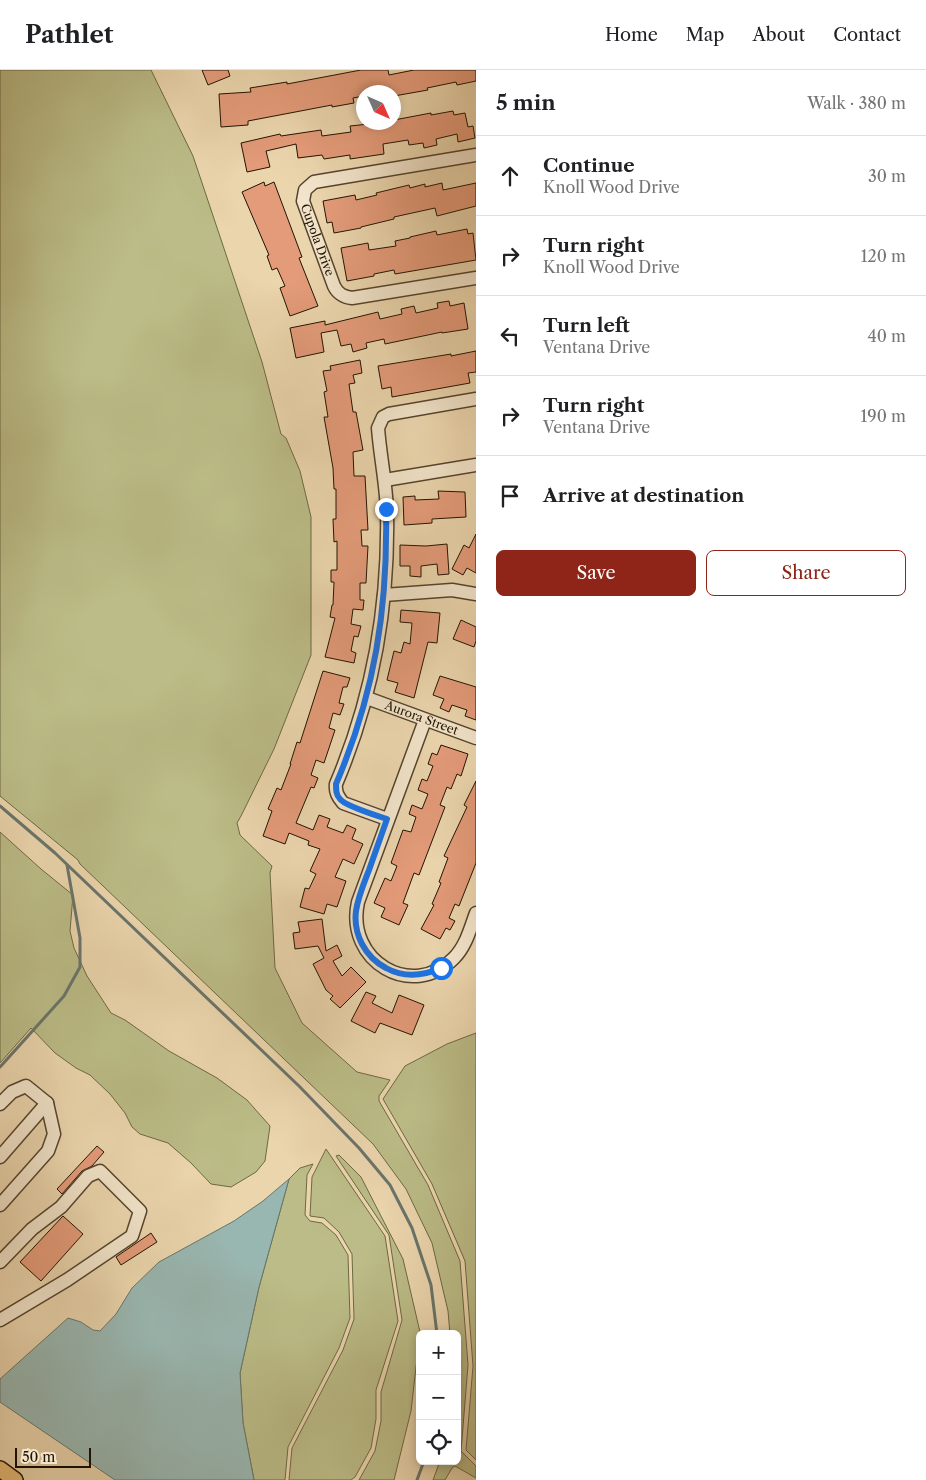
<!DOCTYPE html>
<meta charset="utf-8">
<style>
body{margin:0;font-family:"Libre Caslon Text",serif;background:#f6f6f6;color:#202124}
.controls{position:absolute;right:15px;bottom:15px;display:grid;overflow:hidden;border-radius:8px;box-shadow:0 2px 8px #0003}
.controls button{width:45px;height:45px;display:grid;place-items:center;padding:0;border:0;border-bottom:1px solid #e0e0e0;background:#fff;color:#202124;font:25px sans-serif}
.compass{position:absolute;left:356px;top:15px;width:45px;height:45px;border-radius:50%;background:#fff;box-shadow:0 2px 8px #0003;rotate:135deg}
.scale{position:absolute;left:15px;bottom:12px;width:76px;box-sizing:border-box;padding-left:5px;border:2px solid #221302;border-top:0;font-size:14px;line-height:18px;white-space:nowrap;color:#221302;-webkit-text-stroke:4px #f2e4ca;paint-order:stroke}
.stop{position:absolute;width:15px;height:15px;margin:-11px;border:4px solid #1a73e8;border-radius:50%;background:#fff}
.stop.end{background:#1a73e8;border-color:#fff;box-shadow:0 1px 5px #0008}
.list{margin:0;padding:0;list-style:none}
h2{display:flex;justify-content:space-between;align-items:center;height:65px;margin:0;padding:0 20px;font-size:21px}
h2 small{font-size:16px;font-weight:400;color:#757577}
.list li{display:grid;grid-template-columns:32px 1fr auto;gap:15px;align-items:center;box-sizing:border-box;height:80px;padding:0 20px;border-top:1px solid #e0e0e0}
.list b{display:block;font-size:19px;white-space:nowrap}
.list p{margin:0;font-size:16px;white-space:nowrap;color:#757577}
.list em{font-size:16px;font-style:normal;color:#757577}
.actions{display:flex;gap:10px;padding:15px 20px}
.actions a{flex:1;padding:11px 0;border:1px solid #8f2418;border-radius:8px;text-align:center;font-size:18px;color:#8f2418}
.actions .main{background:#8f2418;color:#fff}
.icon{flex:none;width:28px;height:28px;fill:none;stroke:currentColor;stroke-width:2;stroke-linecap:round;stroke-linejoin:round}
.map{position:relative;flex:none;width:476px;height:1410px;overflow:hidden}
header{display:flex;align-items:center;gap:30px;box-sizing:border-box;height:70px;padding:0 25px;background:#fff;border-bottom:1px solid #e0e0e0}
header strong{font-size:24px}
nav{display:flex;gap:28px;margin-inline-start:auto;font-size:18px}
main{display:flex}
aside{flex:1;background:#fff}
.map>svg:first-child{display:block}
.green{fill:#bbbc87;stroke:#6e6844}
.water{fill:#99b7b1;stroke:#69756b}
.lines{fill:none;stroke-linecap:round;stroke-linejoin:round}
.stream{stroke:#69756b;stroke-width:3}
.building{fill:#e49b79;stroke:#221302}
.minor-casing{stroke:#54442d;stroke-width:15}
.major-casing{stroke:#221302;stroke-width:18}
.minor{stroke:#f2e4ca;stroke-width:12}
.major{stroke:#e6ba76;stroke-width:15}
.route{stroke:#1a73e8;stroke-width:6}
.labels{text-anchor:middle;stroke-width:4;stroke-linejoin:round;paint-order:stroke}
.street-label{font-size:12px;fill:#221302;stroke:#f2e4ca}
</style>
<header>
<strong>Pathlet</strong>
<nav><a>Home</a><a>Map</a><a>About</a><a>Contact</a></nav>
</header>
<main>
<div class="map">
<svg width="476" height="1410" viewBox="0 0 476 1410">
<rect width="100%" height="100%" fill="#ebd5ad"/>
<filter id="stains"><feTurbulence type="fractalNoise" baseFrequency=".004" numOctaves="4"/><feColorMatrix values="0 0 0 0 .2 0 0 0 0 .09 0 0 0 0 .02 0 0 0 .5 -.17"/></filter>
<radialGradient id="worn" r=".72"><stop offset=".6" stop-color="#630" stop-opacity="0"/><stop offset="1" stop-color="#630" stop-opacity=".3"/></radialGradient>
<g class="green">
<path d="M0 0H151L193 86 262 292 281 364 286 368 300 401 311 447V585L274 679 241 746 237 753 240 765 272 796 270 803 275 898 302 953 357 1002 390 1010 379 1026V1031L428 1115 460 1191 468 1295 461 1381 476 1396V1408L455 1396 452 1398 445 1410H433L440 1391H457V1264H450L448 1241 432 1173 406 1119 373 1074 80 794 78 790 0 726Z"/>
<path d="M0 762 41 799 73 825 70 861 74 878 87 906 111 943 125 950 169 981 217 1008 247 1030 270 1056 265 1091 256 1102 231 1117 211 1114 191 1093 168 1073 140 1064 132 1057 125 1043 110 1024 90 1005 76 998 55 983 31 958 0 993Z"/>
<path d="M476 963V1390L466 1380 473 1296 465 1191 432 1114 383 1029 405 996 447 974Z"/>
<path d="M326 1079 385 1166 398 1251 376 1320V1349L371 1378 355 1407 351 1410H289L292 1378 343 1280 354 1249 352 1184 339 1162 324 1148 310 1146 312 1107Z"/>
<path d="M339 1085 361 1107 403 1189 420 1262 411 1341 394 1410H359L375 1381 381 1351V1322L402 1250 389 1165 336 1086Z"/>
<path d="M313 1094 307 1105 305 1145 310 1151 322 1153 336 1165 348 1185 350 1248 339 1278 288 1377 285 1410H254L243 1353 240 1303 259 1217 289 1109 300 1098Z"/>
</g>
<path class="water" d="M289 1109 259 1217 240 1303 243 1353 254 1410H115L0 1332V1309L68 1248 81 1252 93 1260 100 1261 116 1244 132 1218 159 1192 234 1151 263 1131Z"/>
<g class="lines">
<g class="stream">
<path d="M0 736 55 783 299 1016 359 1078 390 1115 412 1158 431 1215 437 1264"/>
<path d="M0 997 64 926 80 897V868L67 795"/>
<path d="M417 1410 424 1391"/>
</g>
</g>
<g class="building">
<path d="M202 0H228L230 6 208 15Z"/>
<path d="M361 0H388L389 5 414 0H476V11L457 15 456 12 427 18 428 20 394 26V22H364V26L353 28 354 33 332 37V35L248 51V55L221 57 219 24 251 22 250 18 287 12V14Z"/>
<path d="M453 41 454 45 465 43 468 57 473 56 475 68 458 72 457 64 436 69 437 75 424 78 423 73 409 75 408 70 383 74 384 84 350 89V85L324 89 322 85 298 88 296 74 266 81 270 97 247 102 241 73 280 64 281 66 321 60 322 66 351 62 350 56 369 54 368 52H394V50L431 43V45Z"/>
<path d="M264 112 265 116 274 112 302 187 299 188 318 236 290 246 280 218 285 216 277 198 272 200 267 186 269 185 242 122Z"/>
<path d="M442 113 443 120 476 113V136L437 146 435 138 394 147V149L361 157V158L334 163 332 152 327 153 323 131 355 125 356 130 377 125 376 123 409 115 410 118 425 114V117Z"/>
<path d="M467 159 468 164 473 163 476 190 395 204 394 200 374 204V206L347 211 341 178 368 173 369 180 396 176 395 171 410 168V167L436 161 437 165Z"/>
<path d="M449 231 450 236 464 233 468 259 442 263V262L385 274 384 269 366 273 367 278 353 282 351 274 341 276 337 260 321 263 324 282 296 288 290 258 325 251V255L378 242 380 249 402 244 401 239 414 236 416 243 438 238 437 233Z"/>
<path d="M476 281V302L468 303 470 313 392 327 391 317 382 319 378 296 451 284V286Z"/>
<path d="M360 290 362 303 353 305 355 313 349 314 353 342H356L363 380 353 382 354 406H365L368 460H361L362 476H368L366 513H360V530H364L363 540 353 539 351 554 361 556 358 567 354 566 351 581 356 583 354 593 325 587 335 548 330 547 332 535H333L334 512H331V500H337V471L334 472 333 449H336V419H334L333 398 324 347H328L324 322 327 321 323 301 331 300 330 296Z"/>
<path d="M438 421 465 422 466 447 432 449V453L404 455 403 427 415 426V430L439 429Z"/>
<path d="M476 464V503L467 498 463 505 452 499 464 475 469 478Z"/>
<path d="M447 474 449 504 438 505 437 494 421 496V507L410 506V496H400V475L426 476Z"/>
<path d="M401 540 440 543 437 573 428 572 414 628 395 622 398 613 387 610 394 581 401 583 404 572 410 574 412 553 400 552Z"/>
<path d="M461 550 476 557V571L474 577 453 569Z"/>
<path d="M323 601 350 608 347 617H343L339 633 344 634 340 645 333 643 329 658 335 660 324 693 316 690 311 705 318 708 314 718 311 717 296 753 313 760 319 745 330 749 327 757 343 763 347 755 356 759 352 769 363 774 354 794 343 789 335 807 346 811 337 837 327 834 324 844 300 837 305 818 309 819 316 804 310 801 320 779 308 775 309 771 289 763 285 774 263 766 272 741 268 739 277 718 281 720 291 694H290L297 672 300 673Z"/>
<path d="M440 606 476 617V650L465 646 467 640 452 635 449 642 440 638 444 629 433 625Z"/>
<path d="M441 675 468 684 461 706 457 704 451 719 447 717 440 735 445 737 419 805 414 803 403 833 408 835 399 855 381 847 385 838 374 833 385 808 391 811 397 796 391 793 403 760 411 762 416 747 409 744 412 735 422 739 428 724 418 720 422 709 427 711 433 696 428 694 432 683 437 685Z"/>
<path d="M476 711V793L459 836 455 834 449 848 455 851 450 860 446 858 440 869 421 859 434 835 432 834 441 813 439 812 448 788 444 786 467 737 464 735Z"/>
<path d="M322 849 326 881 337 875 342 886 333 891 342 906 351 897 366 912 340 938 330 929 333 926 326 920 313 894 324 888 318 876 295 879 293 863 300 862 298 852Z"/>
<path d="M366 922 376 926 372 933 392 943 399 925 424 935 412 965 380 953 375 963 351 951Z"/>
<path d="M97 1076 104 1082 92 1096 82 1101 62 1124 57 1119Z"/>
<path d="M63 1146 83 1164 41 1211 20 1192Z"/>
<path d="M151 1163 157 1172 121 1195 116 1187Z"/>
</g>
<g class="lines">
<defs>
<g id="minor">
<path id="s1" d="M476 85 314 112 305 120 303 131 334 216C338 224 343 227 352 228L476 208"/>
<path d="M385 410 476 395"/>
<path d="M384 525 452 520 476 524"/>
<path id="s2" d="M367 628 476 668"/>
<path d="M425 650 358 832C345 891 412 931 454 888 466 876 470 859 476 843"/>
<path d="M387 749 343 733C338 727 335 722 336 714 373 627 389 536 387 441 386 413 380 385 378 358L383 347 389 344 476 329"/>
<path d="M0 1034 12 1022 26 1016 47 1033 54 1064 48 1081 0 1135"/>
<path d="M0 1087 47 1033"/>
<path d="M0 1192 32 1159 61 1137 88 1106 100 1101 140 1141 132 1166 67 1210 0 1250"/>
</g>
<path id="major" d="M0 1399 15 1410"/>
</defs>
<use href="#minor" class="minor-casing"/>
<use href="#major" class="major-casing"/>
<use href="#minor" class="minor"/>
<use href="#major" class="major"/>
</g>
<g class="lines">
<path class="route" d="M386 439C388 538 375 623 336 714 336 720 336 725 340 729 345 736 378 746 387 749 381 766 375 783 369 800 364 813 358 827 356 841 353 864 365 887 386 898 404 908 423 906 441 898"/>
</g>
<g class="labels">
<g class="street-label">
<text dy="4" stroke="none"><textPath href="#s1" startOffset="229">Cupola Drive</textPath></text>
<text dy="4" stroke="none"><textPath href="#s2" startOffset="58">Aurora Street</textPath></text>
</g>
</g>
<rect width="100%" height="100%" filter="url(#stains)"/>
<rect width="100%" height="100%" fill="url(#worn)"/>
</svg>
<div class="controls">
<button>+</button>
<button>−</button>
<button><svg class="icon" aria-label="locate" viewBox="0 0 24 24"><circle cx="12" cy="12" r="6"/><path d="M12 2v4M12 18v4M2 12h4M18 12h4"/></svg></button>
</div>
<svg class="compass" viewBox="-18 -18 36 36"><path d="M0-13l5 13h-10z" fill="#e53935"/><path d="M0 13l5-13h-10z" fill="#757577"/></svg>
<div class="scale">50 m</div>
<div class="stop" style="left:441px;top:898px"></div>
<div class="stop end" style="left:386px;top:439px"></div>
</div>
<aside>
<h2>5 min<small>Walk · 380 m</small></h2>
<ul class="list">
<li><svg class="icon" aria-label="ahead" viewBox="0 0 24 24"><path d="M12 20V5M6 11l6-6 6 6"/></svg><div><b>Continue</b><p>Knoll Wood Drive</p></div><em>30 m</em></li>
<li><svg class="icon" aria-label="right" viewBox="0 0 24 24"><path d="M7 20v-9h11M14 6l5 5-5 5"/></svg><div><b>Turn right</b><p>Knoll Wood Drive</p></div><em>120 m</em></li>
<li><svg class="icon" aria-label="left" viewBox="0 0 24 24"><path d="M17 20v-9H6M10 6l-5 5 5 5"/></svg><div><b>Turn left</b><p>Ventana Drive</p></div><em>40 m</em></li>
<li><svg class="icon" aria-label="right" viewBox="0 0 24 24"><path d="M7 20v-9h11M14 6l5 5-5 5"/></svg><div><b>Turn right</b><p>Ventana Drive</p></div><em>190 m</em></li>
<li><svg class="icon" aria-label="arrive" viewBox="0 0 24 24"><path d="M6 21V4h12l-3 4 3 4H6"/></svg><div><b>Arrive at destination</b></div></li>
</ul>
<div class="actions"><a class="main">Save</a><a>Share</a></div>
</aside>
</main>
